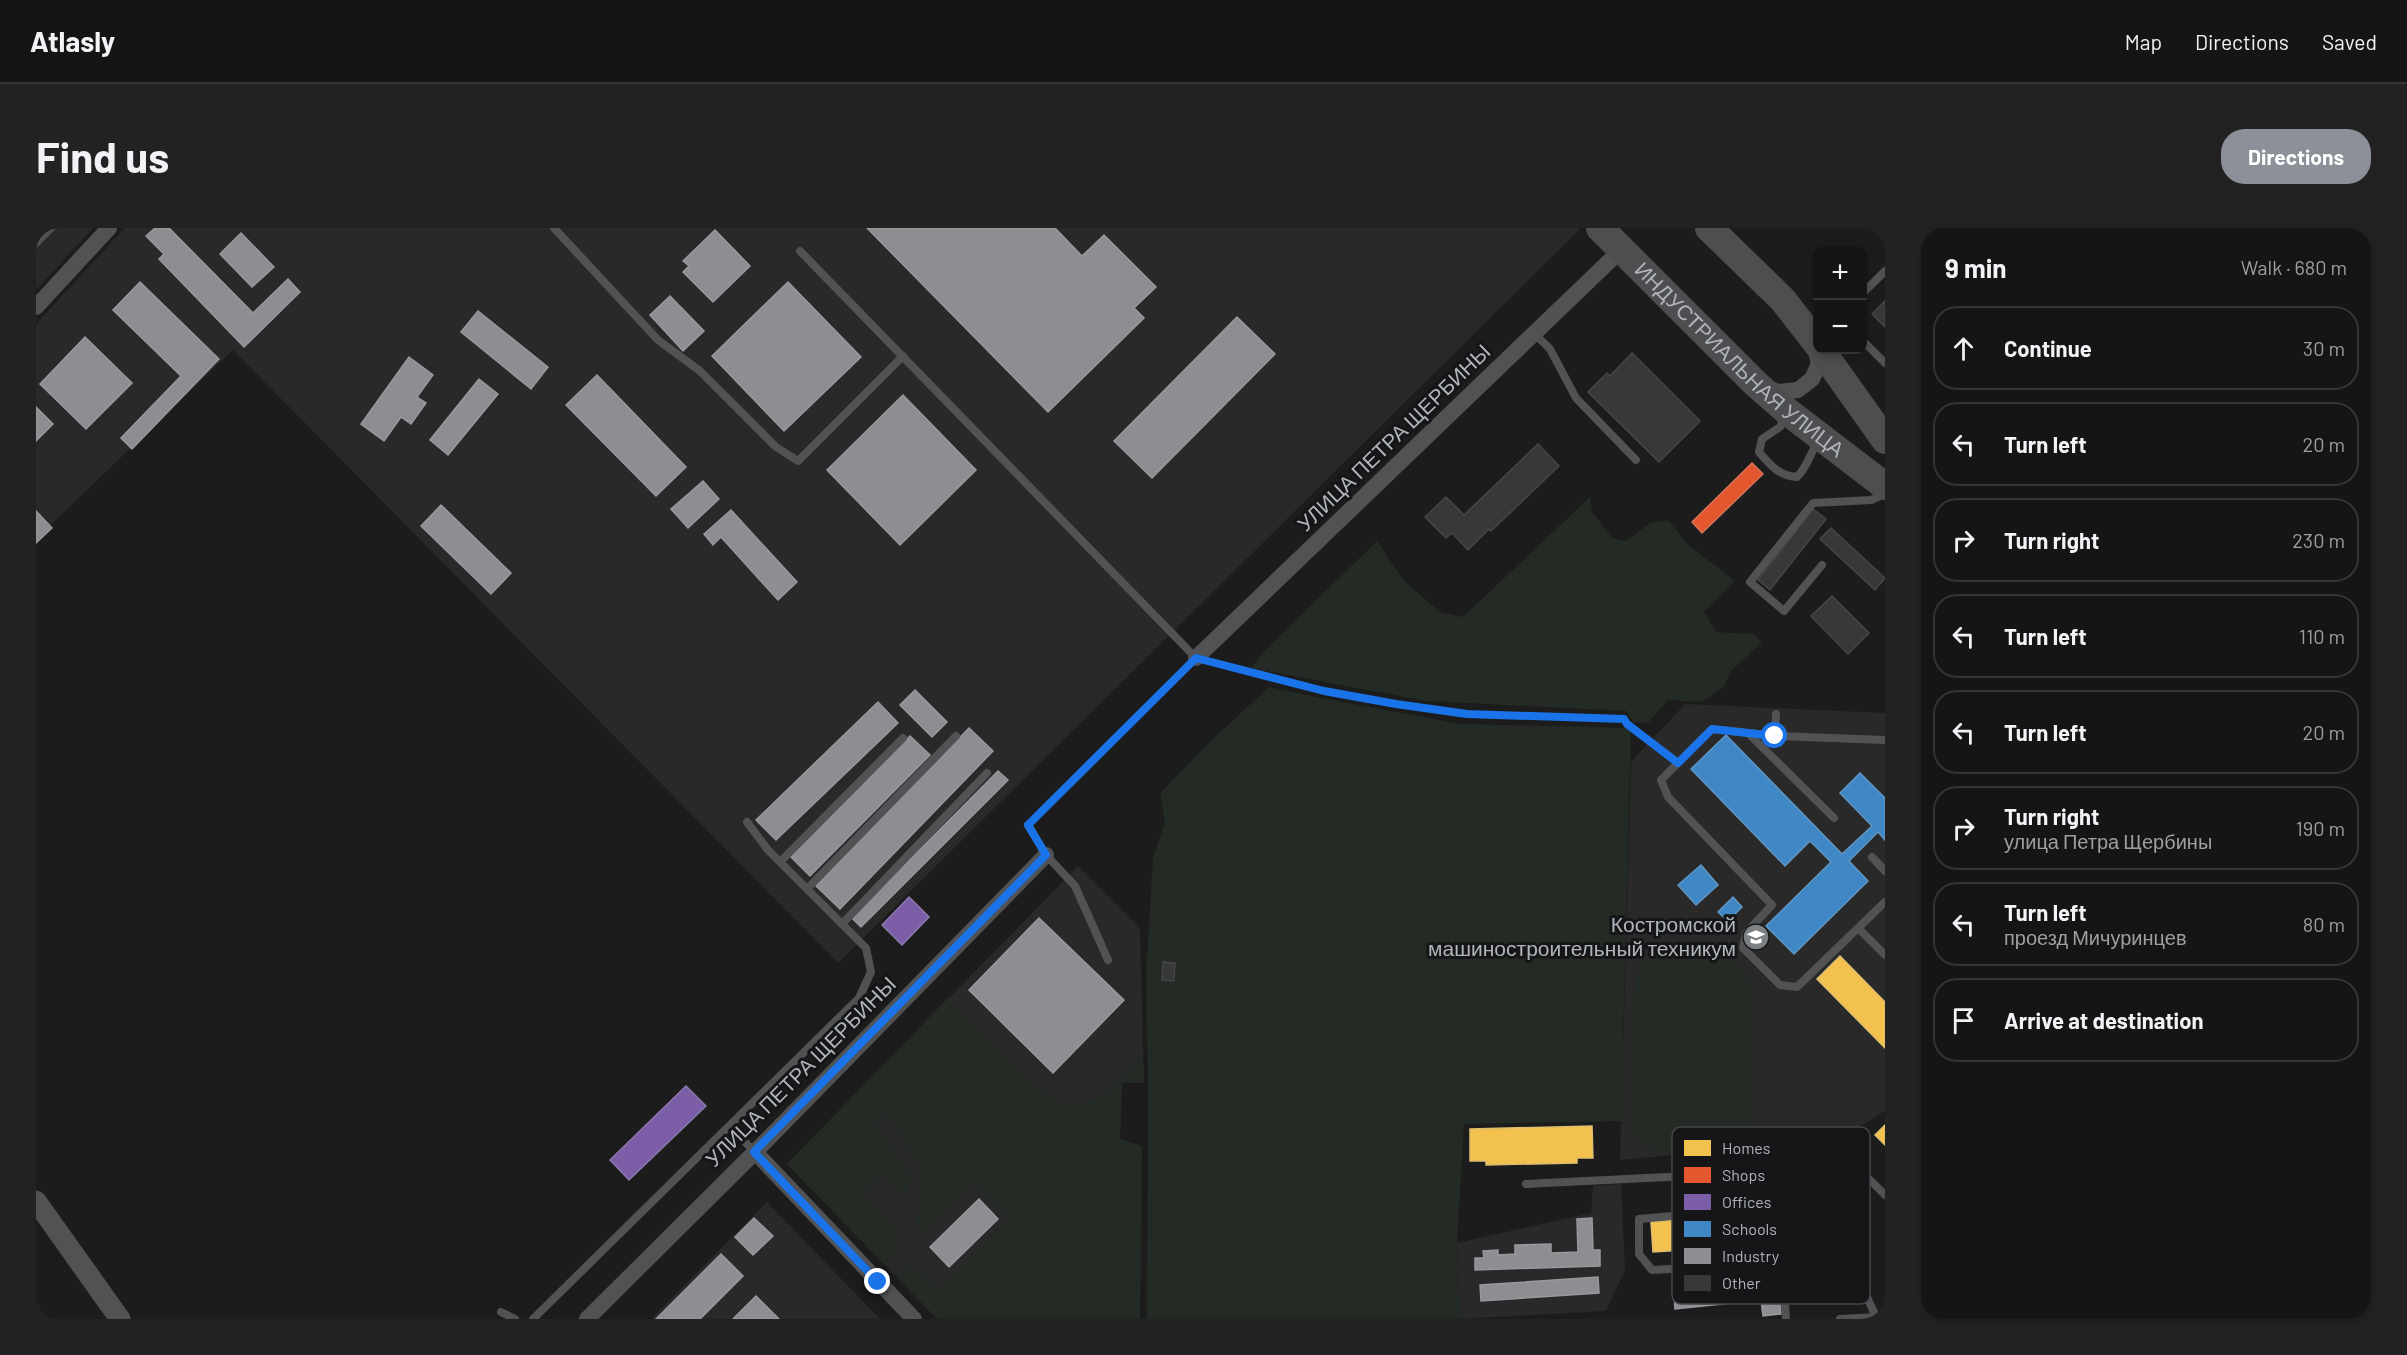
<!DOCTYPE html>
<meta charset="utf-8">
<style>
body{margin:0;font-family:Barlow,sans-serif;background:#222;color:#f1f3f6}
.controls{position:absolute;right:18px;top:18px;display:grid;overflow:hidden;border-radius:12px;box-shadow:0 3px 9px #0003}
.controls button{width:54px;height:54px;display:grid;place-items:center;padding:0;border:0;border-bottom:2px solid #343434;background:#151515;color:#f1f3f6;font:30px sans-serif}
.stop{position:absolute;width:18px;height:18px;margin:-14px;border:4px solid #1a73e8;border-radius:50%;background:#fff}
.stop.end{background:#1a73e8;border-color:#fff;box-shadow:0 2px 6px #0008}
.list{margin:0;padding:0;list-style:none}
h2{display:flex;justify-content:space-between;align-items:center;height:78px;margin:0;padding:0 24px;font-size:26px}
h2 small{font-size:20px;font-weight:400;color:#9d9fa0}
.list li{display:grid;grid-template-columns:39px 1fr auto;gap:18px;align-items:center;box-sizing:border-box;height:84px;margin:0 12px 12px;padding:0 12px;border:2px solid #343434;border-radius:24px}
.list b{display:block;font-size:22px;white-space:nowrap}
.list p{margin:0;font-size:20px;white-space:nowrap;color:#9d9fa0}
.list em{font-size:20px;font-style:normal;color:#9d9fa0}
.icon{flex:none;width:33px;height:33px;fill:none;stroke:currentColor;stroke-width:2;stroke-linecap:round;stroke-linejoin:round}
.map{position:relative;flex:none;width:1849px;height:1091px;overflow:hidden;border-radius:24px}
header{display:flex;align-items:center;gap:36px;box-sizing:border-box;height:84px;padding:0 30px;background:#151515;border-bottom:2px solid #343434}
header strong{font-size:28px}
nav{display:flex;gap:33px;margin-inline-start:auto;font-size:21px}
.intro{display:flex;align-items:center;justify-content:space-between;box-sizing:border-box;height:144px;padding:0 36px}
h1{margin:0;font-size:42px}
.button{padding:15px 27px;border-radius:24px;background:#8c9099;color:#fff;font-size:21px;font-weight:700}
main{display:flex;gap:36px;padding:0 36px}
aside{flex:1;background:#151515;border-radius:24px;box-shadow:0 3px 9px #0003}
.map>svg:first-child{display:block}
.built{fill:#29292a}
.green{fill:#242a24}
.homes{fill:#f2c14e;stroke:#debd6e;stroke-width:1.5}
.shops{fill:#e4572e;stroke:#d47358;stroke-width:1.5}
.offices{fill:#7b5ea7;stroke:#8b78ad;stroke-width:1.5}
.schools{fill:#3f88c5;stroke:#6196c2;stroke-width:1.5}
.industry{fill:#8d8d92;stroke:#97999e;stroke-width:1.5}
.building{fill:#383839;stroke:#454648;stroke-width:1.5}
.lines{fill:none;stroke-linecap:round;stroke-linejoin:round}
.path{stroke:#4c4d4f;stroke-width:3;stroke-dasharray:3 4.5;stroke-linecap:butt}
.service{stroke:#515254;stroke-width:8}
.minor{stroke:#515254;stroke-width:16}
.tertiary{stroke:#515254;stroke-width:21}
.trunk{stroke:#4e4e50;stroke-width:28}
.route{stroke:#1a73e8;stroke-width:8}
.labels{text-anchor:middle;stroke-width:6;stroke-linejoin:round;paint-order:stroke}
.street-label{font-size:21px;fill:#afb5ba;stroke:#161618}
.poi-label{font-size:21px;fill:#afb5ba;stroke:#161618;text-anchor:end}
.key{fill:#161618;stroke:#444649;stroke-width:1.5}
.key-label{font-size:16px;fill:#afb5ba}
</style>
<header>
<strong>Atlasly</strong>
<nav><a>Map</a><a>Directions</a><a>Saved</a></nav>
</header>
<div class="intro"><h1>Find us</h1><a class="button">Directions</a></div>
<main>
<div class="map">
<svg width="1849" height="1091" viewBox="0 0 1849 1091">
<rect width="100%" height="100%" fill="#1c1c1c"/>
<g class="built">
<path d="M0 0H57L0 62Z"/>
<path d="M89 0H1545L802 735 197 122 0 311V96Z"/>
<path d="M1649 476 1849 485V883L1803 911 1584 932 1595 534Z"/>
<path d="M1042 638 1104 700 1108 855H1086L1084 911 1106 918 1104 1091H901L751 936Z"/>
<path d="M1585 956 1589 1042 1570 1083 1424 1091 1421 1015 1555 985 1557 958Z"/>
<path d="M731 974 844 1091H615Z"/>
</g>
<g class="green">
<path d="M1554 269 1556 284 1576 310 1590 313 1615 294 1633 293 1651 316 1699 353 1668 384 1680 404 1717 406 1726 414 1694 444 1688 459 1666 474 1632 472 1612 495 1597 494 1590 483 1390 473 1215 440 1228 423 1341 313 1368 353 1404 384 1427 389Z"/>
<path d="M1233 459 1296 472 1425 496 1595 500 1585 893 1428 896 1421 1015 1424 1091H1111L1112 860 1110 747 1117 630 1129 594 1124 565 1178 510Z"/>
<path d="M1656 716C1688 722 1703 733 1718 761L1713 892C1703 916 1689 917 1666 920 1650 923 1621 926 1607 917 1600 913 1597 905 1595 898 1591 877 1595 747 1606 734 1618 720 1639 717 1656 716Z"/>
<path d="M912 770 1003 862 1034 879 1069 867 1107 828 1108 855H1086L1084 911 1106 918 1104 1091H901L861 1049 873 1039 880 1040 900 1061 972 989 938 955 895 999 884 1004 879 996 887 947 860 896 845 885 838 893 874 948 870 972 846 947 826 966C837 978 873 1004 861 1022 858 1027 852 1031 848 1036L751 936Z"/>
</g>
<g class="homes">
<path d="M1804 728 1849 774V820L1781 751Z"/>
<path d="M1849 897V917L1839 907Z"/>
<path d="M1556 898 1557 930H1541V935L1450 937V933H1434V901Z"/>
<path d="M1672 990 1679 992 1681 1020 1617 1024 1615 994Z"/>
</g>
<path class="shops" d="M1716 235 1727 246 1666 305 1656 294Z"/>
<g class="offices">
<path d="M873 669 893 689 866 717 846 697Z"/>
<path d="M650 858 670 878 593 952 574 932Z"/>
</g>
<g class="schools">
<path d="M1690 507 1806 626 1836 598 1804 565 1824 545 1849 570V612L1842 604 1813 633 1832 653 1758 726 1730 698 1795 634 1774 613 1749 638 1655 541Z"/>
<path d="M1665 637 1682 657 1660 677 1642 657Z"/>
<path d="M1697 669 1706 679 1692 693 1682 684Z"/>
</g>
<g class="industry">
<path d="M119 0H133L217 85 252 51 264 64 208 119 123 31 128 26 110 8Z"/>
<path d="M831 0H1019L1046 28 1068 7 1120 59 1098 80 1108 90 1012 184Z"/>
<path d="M679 2 714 38 677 74 647 44 653 38 647 33Z"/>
<path d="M205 5 238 39 216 59 184 26Z"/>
<path d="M104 54 183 131 96 221 85 210 145 148 77 82Z"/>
<path d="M752 54 825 129 748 203 676 128Z"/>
<path d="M634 68 668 103 647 123 614 87Z"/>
<path d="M442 83 512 139 495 161 425 104Z"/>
<path d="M1201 89 1239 126 1116 250 1078 213Z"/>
<path d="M49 109 96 155 50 201 4 156Z"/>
<path d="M373 129 397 147 381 169 390 175 375 196 365 189 348 213 325 196Z"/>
<path d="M561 147 650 239 620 268 530 177Z"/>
<path d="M443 151 462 166 412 227 394 212Z"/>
<path d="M867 167 940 242 864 317 791 242Z"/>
<path d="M0 179 17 196 0 213Z"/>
<path d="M667 253 683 271 652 300 635 281Z"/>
<path d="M405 277 475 345 455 366 385 298Z"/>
<path d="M695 282 761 354 742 372 685 309 677 317 668 306Z"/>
<path d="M0 283 16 300 0 315Z"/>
<path d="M879 462 911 494 896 509 864 477Z"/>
<path d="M842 474 862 495 740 612 720 592Z"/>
<path d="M933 500 957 523 804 681 780 658Z"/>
<path d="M874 508 894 527 774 648 755 629Z"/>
<path d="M962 543 972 552 825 699 816 690Z"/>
<path d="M1003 690 1088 772 1017 845 933 762Z"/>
<path d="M943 971 962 991 913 1039 894 1019Z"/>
<path d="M718 990 737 1008 717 1027 699 1009Z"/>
<path d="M1556 990 1557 1022H1564V1038L1439 1042V1030H1448L1447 1023 1462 1022V1027L1479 1026V1017L1515 1016V1025L1542 1024 1541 991Z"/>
<path d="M685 1026 707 1048 664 1091H620Z"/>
<path d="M1562 1049 1563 1065 1445 1073 1444 1057Z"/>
<path d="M1741 1050 1745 1086 1727 1088 1725 1072 1639 1081 1638 1065 1725 1056V1051Z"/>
<path d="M720 1068 743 1091H697Z"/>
</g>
<g class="building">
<path d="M1849 73V99L1836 86Z"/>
<path d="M1596 125 1664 193 1623 234 1552 164 1571 145 1574 148Z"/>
<path d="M1502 216 1523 238 1455 303 1453 301 1432 322 1416 305 1410 310 1389 289 1410 269 1428 287Z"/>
<path d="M1777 281 1790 291 1734 362 1722 352Z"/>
<path d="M1795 300 1849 350 1839 362 1784 311Z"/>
<path d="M1796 368 1833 405 1812 426 1775 388Z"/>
<path d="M1127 734 1139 735 1138 753 1126 752Z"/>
</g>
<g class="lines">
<g class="path">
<path d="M1176 435 1288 463 1431 486 1588 491 1591 497 1634 528"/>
<path d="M999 589 1150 440"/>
</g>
<g class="service">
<path d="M518 0 622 112 664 143 740 219 762 233 867 128"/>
<path d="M0 15 15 0"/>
<path d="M764 23 1160 430"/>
<path d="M1826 66 1849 43"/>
<path d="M1499 106 1514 121 1540 170 1600 232"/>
<path d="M1826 112 1849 135"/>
<path d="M1750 187 1744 199 1726 211 1723 224C1734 237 1743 248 1761 249 1772 238 1774 225 1783 212"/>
<path d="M1786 337 1748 383 1714 354 1777 275 1835 272 1849 266"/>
<path d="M1713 506 1798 590"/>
<path d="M1739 508 1740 486"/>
<path d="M1849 512 1739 508 1676 501 1625 552 1632 569 1736 677 1710 705 1707 720 1744 757 1761 759 1849 674"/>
<path d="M992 597 1010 627 1039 658 1072 732"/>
<path d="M1836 629 1849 643"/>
<path d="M744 634 867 510"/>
<path d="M771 661 920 508"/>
<path d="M806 696 951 545"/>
<path d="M1823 701 1849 727"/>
<path d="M694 899 719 924"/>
<path d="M1490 956 1712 945 1786 952 1825 947 1830 948 1849 967"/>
<path d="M1636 988 1603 991V1026L1616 1042 1814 1032 1841 1091"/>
<path d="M1746 1035 1750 1091"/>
<path d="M465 1084 479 1091"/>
<path d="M497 1091 823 770 835 744 830 720 732 622 711 594"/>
<path d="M1804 1091 1841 1089"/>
</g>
<g class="minor">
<path d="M0 79 73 0"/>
<path d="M1730 160 1743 164 1762 162 1776 151 1783 136 1779 119"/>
<path d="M1160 430 1585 22"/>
<path d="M719 924 878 1091"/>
<path d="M551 1091 719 924 1010 627"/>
</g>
<path class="tertiary" d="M0 973 84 1091"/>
<g class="trunk">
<path id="s1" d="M1564 0 1720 156 1752 184 1849 258"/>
<path d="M1673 0 1747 72 1782 117"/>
<path d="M1785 122 1849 212"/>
</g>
</g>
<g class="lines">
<path class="route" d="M842 1054 718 924 1010 627 992 597 1160 430 1288 463 1360 476 1431 486 1588 491 1591 496 1642 535 1676 501 1739 508"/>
</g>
<defs>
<symbol id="university-disc" viewBox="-11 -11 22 22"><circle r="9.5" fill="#7c7f83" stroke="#161618"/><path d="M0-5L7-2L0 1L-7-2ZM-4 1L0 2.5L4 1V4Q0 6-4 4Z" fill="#fff"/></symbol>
</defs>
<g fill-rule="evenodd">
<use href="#university-disc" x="1705" y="694" width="30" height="30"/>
</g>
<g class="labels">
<g class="street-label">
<text dy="7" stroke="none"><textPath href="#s1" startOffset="192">ИНДУСТРИАЛЬНАЯ УЛИЦА</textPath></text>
<text transform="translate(1358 210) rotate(-44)" y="7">УЛИЦА ПЕТРА ЩЕРБИНЫ</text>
<text transform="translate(765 844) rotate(-45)" y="7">УЛИЦА ПЕТРА ЩЕРБИНЫ</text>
</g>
<g class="poi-label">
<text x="1700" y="704">Костромской<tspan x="1700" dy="24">машиностроительный техникум</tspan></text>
</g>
</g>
<rect x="1636" y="899" width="198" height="177" rx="9" class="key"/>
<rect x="1648" y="912" width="27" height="16" fill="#f2c14e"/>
<rect x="1648" y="939" width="27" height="16" fill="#e4572e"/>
<rect x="1648" y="966" width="27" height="16" fill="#7b5ea7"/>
<rect x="1648" y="993" width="27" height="16" fill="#3f88c5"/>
<rect x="1648" y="1020" width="27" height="16" fill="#8d8d92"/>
<rect x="1648" y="1047" width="27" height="16" fill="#383839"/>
<g class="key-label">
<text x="1686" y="926">Homes</text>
<text x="1686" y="953">Shops</text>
<text x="1686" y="980">Offices</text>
<text x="1686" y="1007">Schools</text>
<text x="1686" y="1034">Industry</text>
<text x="1686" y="1061">Other</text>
</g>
</svg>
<div class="controls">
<button>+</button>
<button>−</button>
</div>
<div class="stop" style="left:1739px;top:508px"></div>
<div class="stop end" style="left:842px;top:1054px"></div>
</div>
<aside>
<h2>9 min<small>Walk · 680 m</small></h2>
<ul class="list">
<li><svg class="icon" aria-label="ahead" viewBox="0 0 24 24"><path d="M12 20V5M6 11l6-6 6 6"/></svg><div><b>Continue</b></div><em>30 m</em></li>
<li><svg class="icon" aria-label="left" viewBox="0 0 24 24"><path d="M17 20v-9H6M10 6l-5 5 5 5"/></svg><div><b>Turn left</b></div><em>20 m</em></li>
<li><svg class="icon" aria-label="right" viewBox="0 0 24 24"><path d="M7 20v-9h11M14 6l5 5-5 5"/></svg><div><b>Turn right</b></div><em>230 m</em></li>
<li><svg class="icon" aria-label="left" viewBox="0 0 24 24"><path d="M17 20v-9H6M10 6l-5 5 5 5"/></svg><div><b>Turn left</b></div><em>110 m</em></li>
<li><svg class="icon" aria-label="left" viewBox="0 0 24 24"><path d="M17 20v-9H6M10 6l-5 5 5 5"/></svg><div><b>Turn left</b></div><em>20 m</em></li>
<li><svg class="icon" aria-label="right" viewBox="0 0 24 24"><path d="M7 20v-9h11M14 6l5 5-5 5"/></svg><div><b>Turn right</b><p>улица Петра Щербины</p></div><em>190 m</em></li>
<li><svg class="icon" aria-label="left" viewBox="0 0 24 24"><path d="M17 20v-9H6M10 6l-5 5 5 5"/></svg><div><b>Turn left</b><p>проезд Мичуринцев</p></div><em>80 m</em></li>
<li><svg class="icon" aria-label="arrive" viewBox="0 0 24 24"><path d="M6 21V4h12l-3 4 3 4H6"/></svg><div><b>Arrive at destination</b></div></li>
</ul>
</aside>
</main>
